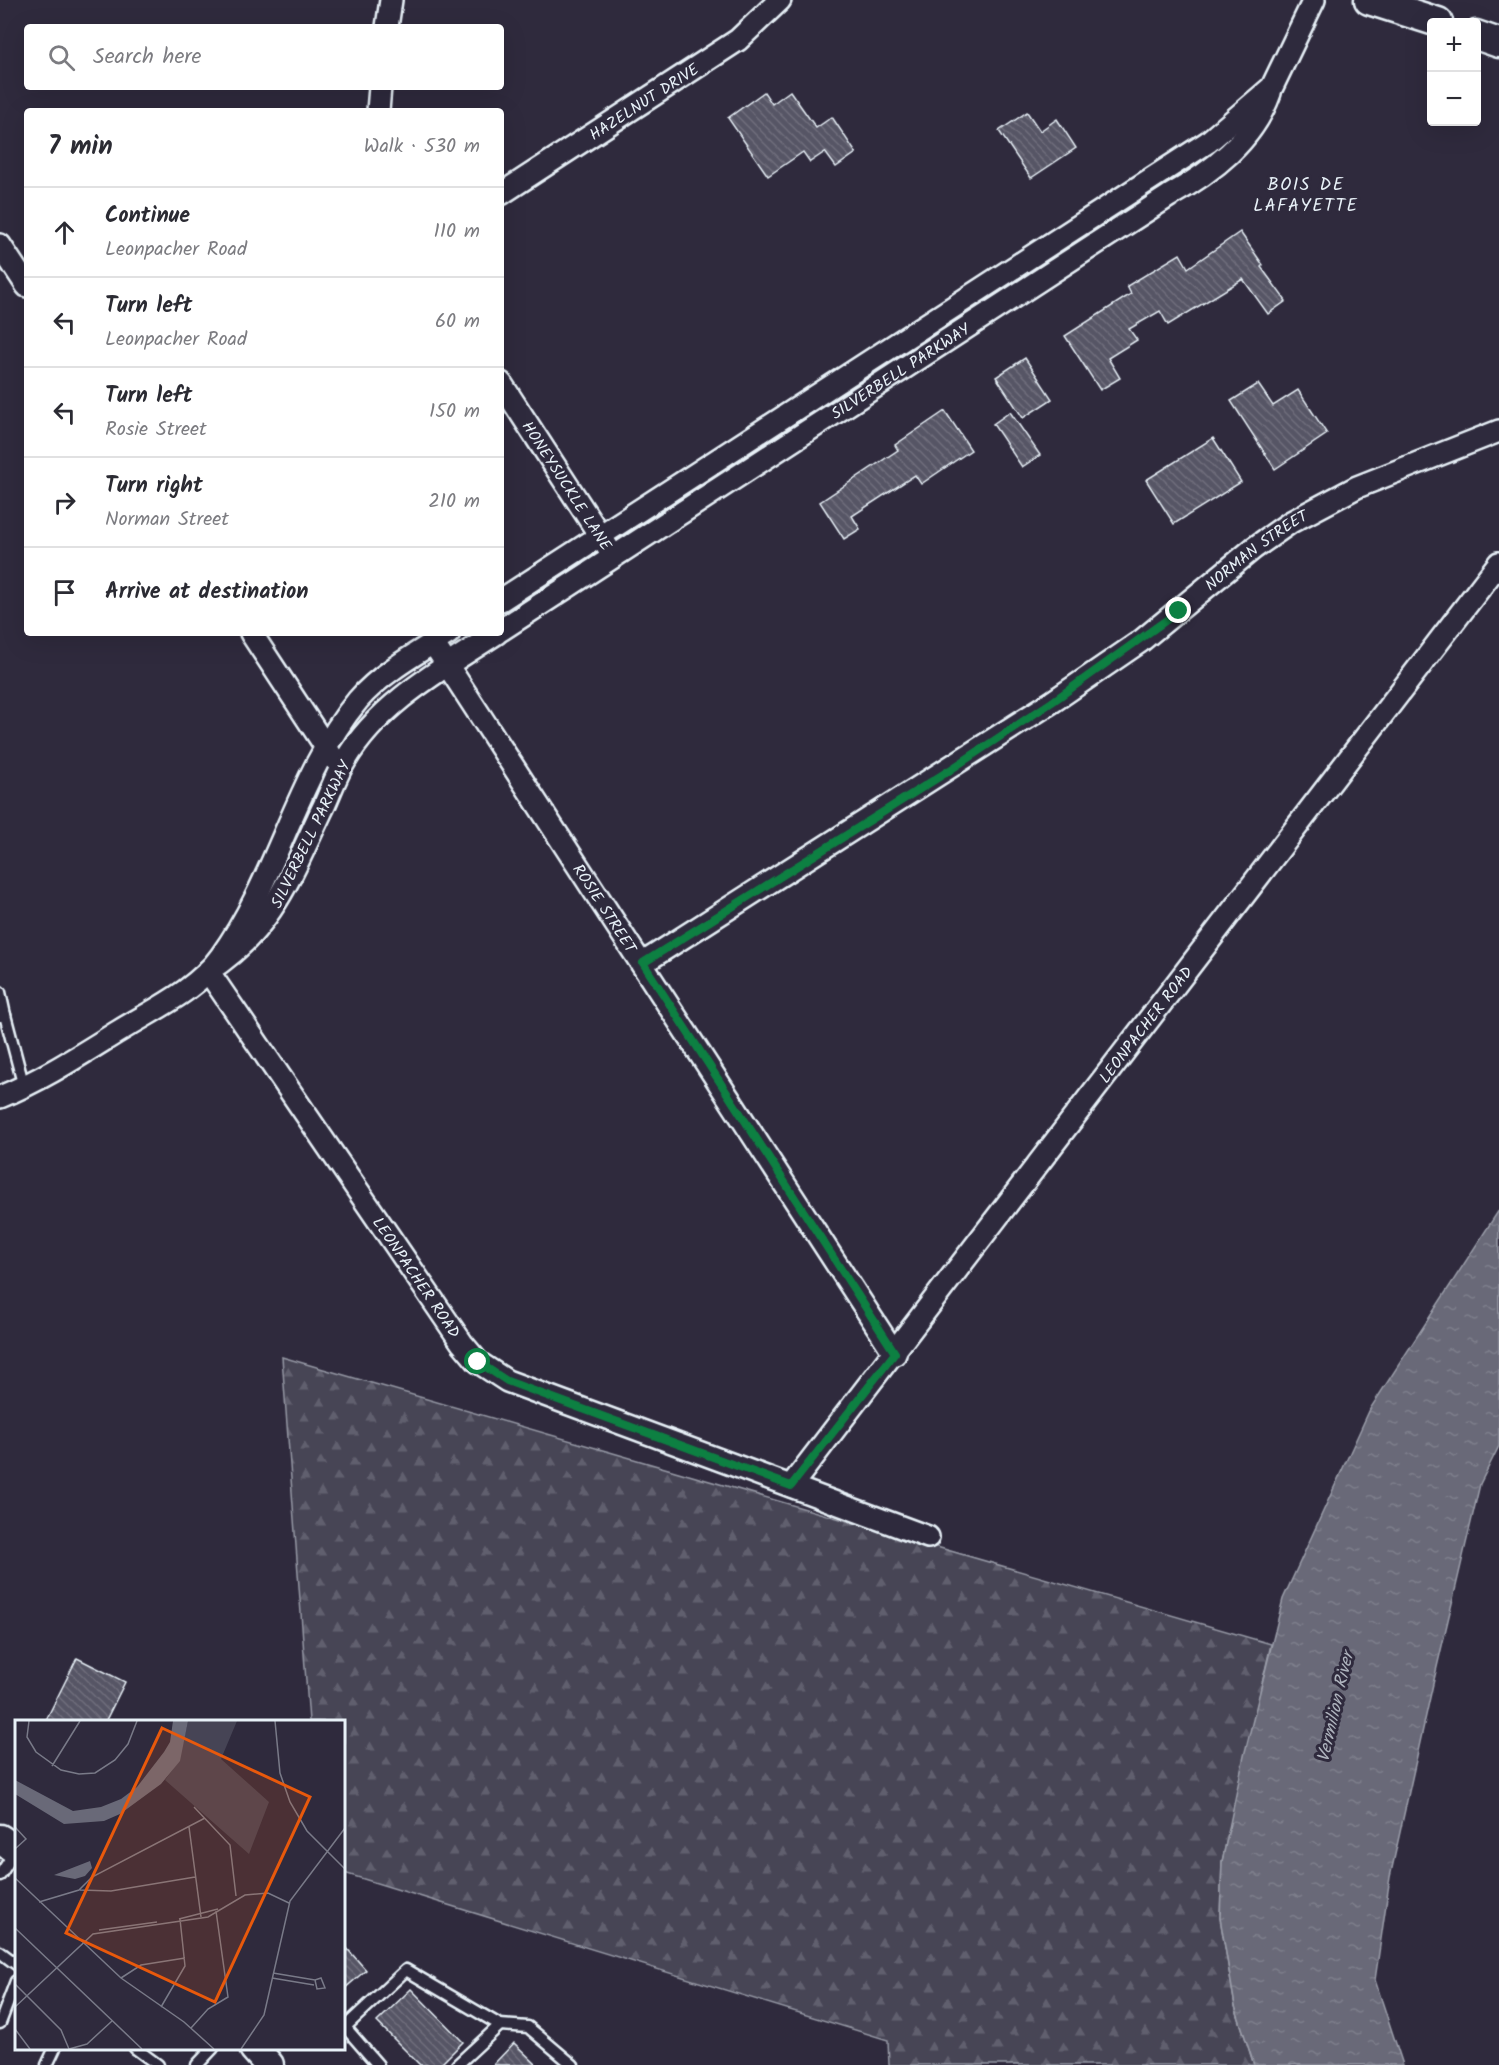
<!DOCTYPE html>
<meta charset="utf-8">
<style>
body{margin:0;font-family:Kalam,sans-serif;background:#f2f2f3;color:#2b2b33}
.controls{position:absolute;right:18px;top:18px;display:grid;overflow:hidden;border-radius:6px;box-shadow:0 6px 24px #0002}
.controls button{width:54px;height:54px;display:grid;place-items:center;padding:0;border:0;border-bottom:2px solid #e1e1e2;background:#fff;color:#2b2b33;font:30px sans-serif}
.stop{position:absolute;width:18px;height:18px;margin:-14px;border:4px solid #0b8043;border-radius:50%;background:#fff}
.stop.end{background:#0b8043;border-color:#fff;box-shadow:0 2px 6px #0008}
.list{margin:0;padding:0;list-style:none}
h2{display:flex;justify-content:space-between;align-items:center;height:78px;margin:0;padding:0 24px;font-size:26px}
h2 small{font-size:20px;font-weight:400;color:#7c7c81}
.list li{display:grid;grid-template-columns:39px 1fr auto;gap:18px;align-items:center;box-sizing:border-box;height:90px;padding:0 24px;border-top:2px solid #e1e1e2}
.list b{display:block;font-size:22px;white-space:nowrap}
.list p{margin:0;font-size:20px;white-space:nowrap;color:#7c7c81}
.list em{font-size:20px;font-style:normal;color:#7c7c81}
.icon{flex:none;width:33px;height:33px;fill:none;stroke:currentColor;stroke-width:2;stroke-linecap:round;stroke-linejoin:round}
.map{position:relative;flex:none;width:1499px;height:2065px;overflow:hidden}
.search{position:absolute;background:#fff;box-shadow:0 6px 24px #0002;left:24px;top:24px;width:480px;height:66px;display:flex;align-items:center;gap:15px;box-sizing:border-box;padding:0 21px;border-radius:6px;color:#7c7c81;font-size:22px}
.panel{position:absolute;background:#fff;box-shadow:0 6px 24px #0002;left:24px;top:108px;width:480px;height:528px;border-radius:6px}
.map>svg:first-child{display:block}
.forest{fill:url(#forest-firs);stroke:#979aa6;stroke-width:1.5}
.water{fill:url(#water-ripples);stroke:#9c9fab;stroke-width:1.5}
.building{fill:url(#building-back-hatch);stroke:#e8f1f8;stroke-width:1.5}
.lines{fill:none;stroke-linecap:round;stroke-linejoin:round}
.lane-casing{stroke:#e8f1f8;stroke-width:15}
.street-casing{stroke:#e8f1f8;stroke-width:26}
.secondary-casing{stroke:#e8f1f8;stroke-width:33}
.lane{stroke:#2f2a3d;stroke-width:10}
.street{stroke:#2f2a3d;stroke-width:21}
.secondary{stroke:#2f2a3d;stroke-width:28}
.route{stroke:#0b8043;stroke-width:8}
.labels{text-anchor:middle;stroke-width:6;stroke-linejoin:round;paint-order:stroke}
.street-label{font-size:16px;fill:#e8f1f8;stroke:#2f2a3d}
.neighbourhood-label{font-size:18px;letter-spacing:1.5px;fill:#e8f1f8;stroke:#2f2a3d}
.water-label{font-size:18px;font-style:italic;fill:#afb4be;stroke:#2f2a3d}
.inset-road{fill:none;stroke:#797a88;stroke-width:1.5}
.view{fill:#e8590c;fill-opacity:0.15;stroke:#e8590c;stroke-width:3}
.inset-edge{fill:none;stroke:#e8f1f8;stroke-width:3}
</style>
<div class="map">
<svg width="1499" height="2065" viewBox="0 0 1499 2065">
<defs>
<pattern id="forest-firs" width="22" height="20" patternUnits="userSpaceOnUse" patternTransform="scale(1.5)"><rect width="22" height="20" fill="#464455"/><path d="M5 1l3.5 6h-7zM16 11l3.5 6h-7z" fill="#615f6e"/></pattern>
<pattern id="water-ripples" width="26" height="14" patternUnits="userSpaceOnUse" patternTransform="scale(1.5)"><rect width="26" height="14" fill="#696978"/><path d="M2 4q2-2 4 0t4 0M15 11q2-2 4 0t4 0" fill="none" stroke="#7e7f8c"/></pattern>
<pattern id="building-back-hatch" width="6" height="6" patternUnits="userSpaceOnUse" patternTransform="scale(1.5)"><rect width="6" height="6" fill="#575565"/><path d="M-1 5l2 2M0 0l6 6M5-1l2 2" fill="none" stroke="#6f6e7c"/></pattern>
</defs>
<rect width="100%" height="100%" fill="#2f2a3d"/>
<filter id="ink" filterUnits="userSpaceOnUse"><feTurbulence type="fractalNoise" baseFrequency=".0167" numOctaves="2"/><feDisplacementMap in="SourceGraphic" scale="12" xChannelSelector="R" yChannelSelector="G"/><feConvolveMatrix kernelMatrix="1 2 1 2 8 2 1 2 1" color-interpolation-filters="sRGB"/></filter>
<g filter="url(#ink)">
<path class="forest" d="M282 1357 1271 1644 1222 1861 1220 1918 1235 2006 1254 2065H889L888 2040 344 1873V1722L309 1721Z"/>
<path class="water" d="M1499 1210V1446L1480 1484 1433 1684 1390 1877 1375 1980 1403 2065H1254L1235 2006 1220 1918 1222 1862 1244 1756 1283 1599 1370 1409Z"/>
<g class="building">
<path d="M790 91 816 128 832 117 856 153 836 167 825 152 810 162 803 152 768 176 728 118 764 92 772 104Z"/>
<path d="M1027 112 1040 131 1057 119 1076 148 1031 178 999 131Z"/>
<path d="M1240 232 1263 265 1261 267 1286 301 1268 314 1243 279 1168 325 1160 311 1129 329 1137 340 1108 358 1120 378 1100 390 1065 336 1131 294 1127 286 1180 254 1188 268Z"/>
<path d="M1025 358 1052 399 1023 418 996 377Z"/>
<path d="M1258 384 1273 406 1298 390 1327 434 1275 469 1231 401Z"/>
<path d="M945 411 971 450 921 484 915 475 852 516 860 529 844 539 820 502 898 450 895 445Z"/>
<path d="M1010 412 1040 455 1022 467 993 424Z"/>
<path d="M1213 438 1241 482 1174 524 1146 480Z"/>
<path d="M77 1658 125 1682 105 1722H45Z"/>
<path d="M344 1945 366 1970 344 1989Z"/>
<path d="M411 1989 463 2042 440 2065H420L377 2022Z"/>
<path d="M514 2043 537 2065H493Z"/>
</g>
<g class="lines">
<defs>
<g id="lane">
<path d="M0 992 5 1015"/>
<path d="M0 1016 5 1015 24 1087"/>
<path d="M0 1875 16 1850"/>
<path d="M0 1952 16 1964"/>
<path d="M0 2023 16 1981"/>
<path d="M500 2025 528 2027 573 2065"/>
<path d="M135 2048 158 2065"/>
<path d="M47 2065 55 2048"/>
<path d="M197 2065 213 2048"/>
<path d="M378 2065 345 2027 406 1970 500 2025 457 2065"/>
</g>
<g id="street">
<path d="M387 27 391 0"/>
<path d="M378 111 380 87"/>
<path id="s1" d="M501 194 738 40 780 0"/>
<path d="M0 245 27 286"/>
<path id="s2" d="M501 383 608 548"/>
<path d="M501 600 1208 142 1272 87 1314 0"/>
<path id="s3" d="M501 630 1169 196C1212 172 1253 141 1270 93"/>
<path d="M251 633 333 758"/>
<path id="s4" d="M497 633C442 669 379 703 345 761 336 775 331 791 324 806 292 872 273 930 208 971L462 1343 478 1362 507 1381 928 1537"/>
<path id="s5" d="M433 643 895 1354"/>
<path id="s6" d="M643 963 1052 702 1141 641 1254 548 1291 522 1357 487 1499 431"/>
<path d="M0 1097C42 1080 80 1055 119 1031 153 1010 197 990 221 956 277 879 297 773 358 700 381 673 419 652 449 633"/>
<path id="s7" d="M791 1486 1499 563"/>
</g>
<g id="secondary">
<path d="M1369 0 1438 22"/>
<path d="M1476 35 1499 43"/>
<path d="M0 1839 16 1850"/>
<path d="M254 2048 269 2065"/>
</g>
</defs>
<use href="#lane" class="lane-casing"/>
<use href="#street" class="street-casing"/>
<use href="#secondary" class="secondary-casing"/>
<use href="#lane" class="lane"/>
<use href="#street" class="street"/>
<use href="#secondary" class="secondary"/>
</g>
</g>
<g class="lines" filter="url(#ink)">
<path class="route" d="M478 1362 507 1381 791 1486 895 1353 643 963 950 770 1052 702 1179 611"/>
</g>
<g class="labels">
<g class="street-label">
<text dy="6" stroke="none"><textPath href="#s1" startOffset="170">HAZELNUT DRIVE</textPath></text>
<text dy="6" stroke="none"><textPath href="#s3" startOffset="476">SILVERBELL PARKWAY</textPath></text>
<text dy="6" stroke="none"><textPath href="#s2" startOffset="122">HONEYSUCKLE LANE</textPath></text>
<text dy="6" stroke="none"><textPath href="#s6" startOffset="740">NORMAN STREET</textPath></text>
<text transform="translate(310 834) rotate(-64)" y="6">SILVERBELL PARKWAY</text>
<text dy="6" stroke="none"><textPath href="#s5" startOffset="316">ROSIE STREET</textPath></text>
<text dy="6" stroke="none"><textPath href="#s7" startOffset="582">LEONPACHER ROAD</textPath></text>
<text dy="6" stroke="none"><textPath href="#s4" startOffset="826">LEONPACHER ROAD</textPath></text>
</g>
<g class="neighbourhood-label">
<text x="1306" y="190">BOIS DE<tspan x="1306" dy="21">LAFAYETTE</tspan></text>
</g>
<g class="water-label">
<text transform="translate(1335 1707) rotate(-77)" y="6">Vermilion River</text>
</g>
</g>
<g transform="translate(15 1720)">
<rect width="330" height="330" fill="#2f2a3d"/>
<path d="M173 1H222L206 39 254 82 234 134 150 60 164 41Z" fill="#464455"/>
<path d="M158 1H173L165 41 146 64 105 94 89 101 49 104 0 74V60L58 91 86 87 106 79 122 67 149 32 155 22ZM75 141 77 148 70 156 60 159 39 155Z" fill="#696978"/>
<path class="inset-road" d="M14 1 12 17 21 32 46 50 64 54 80 53 100 40 113 24 122 1M260 1 265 53 275 82 292 111 330 149M37 46 65 1M179 87 215 125 221 176M0 107 11 119 0 129M174 107 186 197M0 158 106 258 169 302 199 329M65 170 96 171 180 157M24 182 64 170 77 157 190 98M164 199 203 189M0 208 127 329M84 210 142 202M258 253 300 260 306 258 310 268 302 269 300 260M106 258 126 245 170 238M257 258 299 265M0 264 46 310 54 329M0 287 78 214 193 197 230 175 253 173 274 183M146 287 170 246 165 199M176 308 193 289 213 277 201 191M0 309 15 329M54 329 72 324 97 301M226 329 249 295 275 181 330 108"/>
<path class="view" d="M147 8 295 77 200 282 51 213Z"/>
<rect width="330" height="330" class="inset-edge"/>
</g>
</svg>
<div class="controls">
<button>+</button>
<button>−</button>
</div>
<div class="stop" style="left:478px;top:1362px"></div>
<div class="stop end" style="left:1179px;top:611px"></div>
<div class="search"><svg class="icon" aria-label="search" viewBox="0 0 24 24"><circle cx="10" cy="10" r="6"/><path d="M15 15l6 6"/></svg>Search here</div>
<section class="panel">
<h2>7 min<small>Walk · 530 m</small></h2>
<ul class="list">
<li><svg class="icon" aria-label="ahead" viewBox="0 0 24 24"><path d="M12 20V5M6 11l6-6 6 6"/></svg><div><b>Continue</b><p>Leonpacher Road</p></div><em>110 m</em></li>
<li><svg class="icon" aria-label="left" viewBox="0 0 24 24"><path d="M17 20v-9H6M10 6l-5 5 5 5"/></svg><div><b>Turn left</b><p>Leonpacher Road</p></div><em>60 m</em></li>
<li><svg class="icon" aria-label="left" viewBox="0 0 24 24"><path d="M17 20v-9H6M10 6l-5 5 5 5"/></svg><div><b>Turn left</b><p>Rosie Street</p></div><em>150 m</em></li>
<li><svg class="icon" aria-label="right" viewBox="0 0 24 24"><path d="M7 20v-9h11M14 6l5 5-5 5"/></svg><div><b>Turn right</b><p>Norman Street</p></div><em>210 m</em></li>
<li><svg class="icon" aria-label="arrive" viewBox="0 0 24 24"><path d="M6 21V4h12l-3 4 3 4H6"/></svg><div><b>Arrive at destination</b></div></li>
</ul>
</section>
</div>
